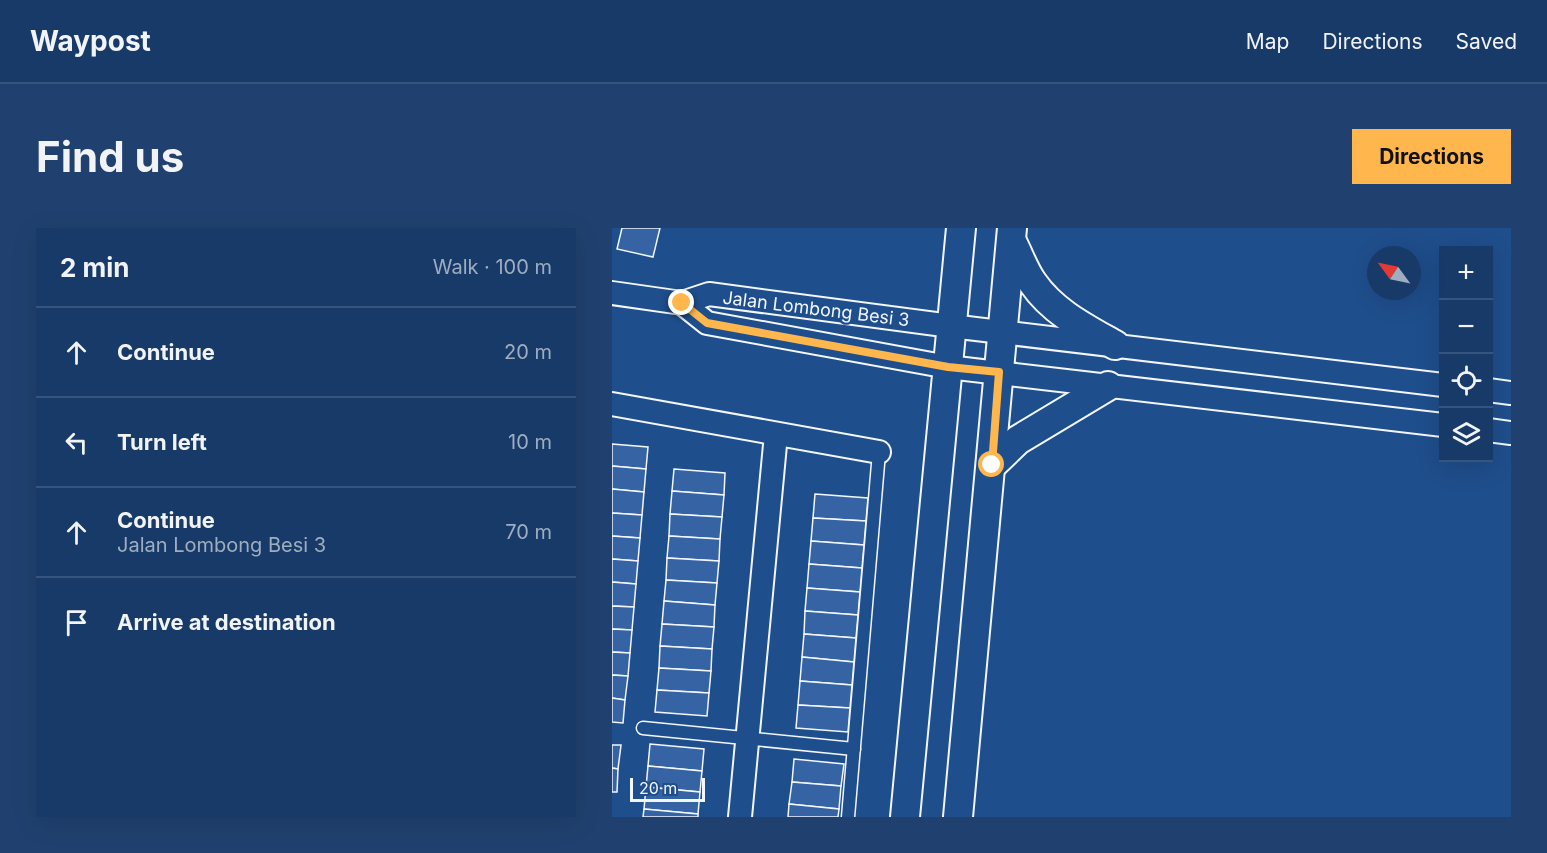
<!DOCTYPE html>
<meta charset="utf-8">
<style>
body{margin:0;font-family:Inter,sans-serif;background:#20416f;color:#f1f3f6}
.controls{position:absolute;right:18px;top:18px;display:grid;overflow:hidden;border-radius:0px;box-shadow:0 6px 24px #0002}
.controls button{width:54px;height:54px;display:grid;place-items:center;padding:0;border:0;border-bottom:2px solid #36547d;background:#173a69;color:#f1f3f6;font:30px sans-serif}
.compass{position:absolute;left:755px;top:18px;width:54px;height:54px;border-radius:50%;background:#173a69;box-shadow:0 6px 24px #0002;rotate:303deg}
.scale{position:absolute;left:18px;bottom:15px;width:75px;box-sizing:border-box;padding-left:6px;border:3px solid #f2f6ff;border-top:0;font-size:16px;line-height:21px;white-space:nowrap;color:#f2f6ff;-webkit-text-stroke:4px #1f4e8c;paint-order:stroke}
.stop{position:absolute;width:18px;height:18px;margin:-14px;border:4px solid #ffb74d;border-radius:50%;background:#fff}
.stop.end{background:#ffb74d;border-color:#fff;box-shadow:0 2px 6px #0008}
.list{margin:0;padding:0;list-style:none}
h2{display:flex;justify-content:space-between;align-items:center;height:78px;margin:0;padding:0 24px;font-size:26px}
h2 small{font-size:20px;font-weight:400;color:#9eadc0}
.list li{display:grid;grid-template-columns:39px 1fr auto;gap:18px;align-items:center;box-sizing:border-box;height:90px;padding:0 24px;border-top:2px solid #36547d}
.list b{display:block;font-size:22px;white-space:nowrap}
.list p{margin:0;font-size:20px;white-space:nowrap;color:#9eadc0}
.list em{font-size:20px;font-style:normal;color:#9eadc0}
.icon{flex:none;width:33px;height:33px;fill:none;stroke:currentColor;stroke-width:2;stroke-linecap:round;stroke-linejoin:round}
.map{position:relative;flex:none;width:899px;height:589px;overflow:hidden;border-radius:0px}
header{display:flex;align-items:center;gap:36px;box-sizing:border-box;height:84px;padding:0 30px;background:#173a69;border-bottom:2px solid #36547d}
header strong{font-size:28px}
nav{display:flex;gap:33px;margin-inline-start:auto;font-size:21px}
.intro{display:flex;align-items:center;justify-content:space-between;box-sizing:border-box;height:144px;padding:0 36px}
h1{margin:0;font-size:42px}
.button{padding:15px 27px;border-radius:0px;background:#ffb74d;color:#111;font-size:21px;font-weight:700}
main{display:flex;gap:36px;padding:0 36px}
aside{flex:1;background:#173a69;border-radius:0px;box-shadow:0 6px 24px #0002}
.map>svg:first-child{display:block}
.building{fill:#3563a3;stroke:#f2f6ff;stroke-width:1.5}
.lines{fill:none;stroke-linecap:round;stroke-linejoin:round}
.service-casing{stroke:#f2f6ff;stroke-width:15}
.minor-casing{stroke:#f2f6ff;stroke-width:26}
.tertiary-casing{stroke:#f2f6ff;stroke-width:32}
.service{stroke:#1f4e8c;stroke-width:12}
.minor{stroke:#1f4e8c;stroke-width:22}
.tertiary{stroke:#1f4e8c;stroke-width:28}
.route{stroke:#ffb74d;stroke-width:8}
.labels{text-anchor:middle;stroke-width:4.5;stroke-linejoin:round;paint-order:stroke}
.street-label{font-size:18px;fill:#f2f6ff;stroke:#1f4e8c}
</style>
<header>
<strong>Waypost</strong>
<nav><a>Map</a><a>Directions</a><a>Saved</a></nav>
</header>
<div class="intro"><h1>Find us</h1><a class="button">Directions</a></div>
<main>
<aside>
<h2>2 min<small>Walk · 100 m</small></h2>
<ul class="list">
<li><svg class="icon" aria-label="ahead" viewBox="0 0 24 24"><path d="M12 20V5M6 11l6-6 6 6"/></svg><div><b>Continue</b></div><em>20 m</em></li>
<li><svg class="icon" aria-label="left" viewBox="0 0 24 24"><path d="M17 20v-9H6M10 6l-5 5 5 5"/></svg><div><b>Turn left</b></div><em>10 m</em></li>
<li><svg class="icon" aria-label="ahead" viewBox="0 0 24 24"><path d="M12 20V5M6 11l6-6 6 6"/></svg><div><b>Continue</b><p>Jalan Lombong Besi 3</p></div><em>70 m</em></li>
<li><svg class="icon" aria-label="arrive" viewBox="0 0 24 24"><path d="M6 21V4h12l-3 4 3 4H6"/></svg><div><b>Arrive at destination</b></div></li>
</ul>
</aside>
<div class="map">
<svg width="899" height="589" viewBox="0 0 899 589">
<rect width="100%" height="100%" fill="#1f4e8c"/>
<g class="building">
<path d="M10 0H48L41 29 5 21Z"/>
<path d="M0 216 36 219 34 241 0 238Z"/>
<path d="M0 238 34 241 32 264 0 261Z"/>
<path d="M62 241 113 245 112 267 60 263Z"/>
<path d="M0 261 32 264 30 287 0 285Z"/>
<path d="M60 263 112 267 110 289 58 286Z"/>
<path d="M203 266 256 270 254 293 201 290Z"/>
<path d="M0 285 30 287 28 310 0 308Z"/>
<path d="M58 286 110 289 108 311 57 308Z"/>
<path d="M201 290 254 293 252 317 199 313Z"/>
<path d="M0 308 28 310 26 333 0 331Z"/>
<path d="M57 308 108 311 107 333 55 330Z"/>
<path d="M199 313 252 317 250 340 197 336Z"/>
<path d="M55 330 107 333 105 355 54 352Z"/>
<path d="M0 331 26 333 24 356 0 354Z"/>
<path d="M197 336 250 340 248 364 195 360Z"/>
<path d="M54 352 105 355 103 377 52 373Z"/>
<path d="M0 354 24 356 22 379 0 378Z"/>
<path d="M195 360 248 364 246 387 193 383Z"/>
<path d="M52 373 103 377 102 399 50 396Z"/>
<path d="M0 378 22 379 20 402 0 401Z"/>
<path d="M193 383 246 387 244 410 192 406Z"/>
<path d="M50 396 102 399 100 421 48 418Z"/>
<path d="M0 401 20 402 18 425 0 424Z"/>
<path d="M192 406 244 410 242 434 190 429Z"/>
<path d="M48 418 100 421 99 443 47 440Z"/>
<path d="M0 424 18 425 16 448 0 447Z"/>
<path d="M190 429 242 434 240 457 188 453Z"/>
<path d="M47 440 99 443 97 465 45 462Z"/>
<path d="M0 447 16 448 13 472 0 470Z"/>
<path d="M188 453 240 457 238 480 186 477Z"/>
<path d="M45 462 97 465 95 488 43 484Z"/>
<path d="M0 470 13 472 11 495 0 494Z"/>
<path d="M186 477 238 480 236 504 184 500Z"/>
<path d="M38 516 92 521 90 543 36 538Z"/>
<path d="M0 517H9L6 541 0 540Z"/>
<path d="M182 531 232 536 229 558 180 554Z"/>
<path d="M36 538 90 543 88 564 34 559Z"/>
<path d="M0 540 6 541 5 564H0Z"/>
<path d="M180 554 229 558 227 581 177 576Z"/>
<path d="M34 559 88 564 86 586 32 581Z"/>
<path d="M177 576 227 581 226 589H176Z"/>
<path d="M32 581 86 586V589H31Z"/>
</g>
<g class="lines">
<defs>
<g id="service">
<path d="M31 500 242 521"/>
<path d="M236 589 267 224"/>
</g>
<g id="minor">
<path d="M0 65 70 75 97 66 339 98 831 157"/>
<path d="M70 75 95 95 336 139 831 197"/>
<path d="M876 162 899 165"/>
<path d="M0 176 267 224"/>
<path d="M876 202 899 205"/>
<path d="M128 589 164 206"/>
</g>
<g id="tertiary">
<path d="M400 14C407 27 412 43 421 55 441 84 473 100 503 117"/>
<path d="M380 237 406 212 496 158"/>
<path d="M293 589 349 0"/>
<path d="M346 589 400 0"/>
</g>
</defs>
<use href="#service" class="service-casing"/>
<use href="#minor" class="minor-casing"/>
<use href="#tertiary" class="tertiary-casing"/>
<use href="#service" class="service"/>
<use href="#minor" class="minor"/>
<use href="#tertiary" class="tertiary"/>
</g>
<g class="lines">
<path class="route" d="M70 75 95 95 336 139 387 144 380 237"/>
</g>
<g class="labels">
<g class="street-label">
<text transform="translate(204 81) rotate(7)" y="6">Jalan Lombong Besi 3</text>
</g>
</g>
</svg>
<div class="controls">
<button>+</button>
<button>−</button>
<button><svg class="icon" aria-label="locate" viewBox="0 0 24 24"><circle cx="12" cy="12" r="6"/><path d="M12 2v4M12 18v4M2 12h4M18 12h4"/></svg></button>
<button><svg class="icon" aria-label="layers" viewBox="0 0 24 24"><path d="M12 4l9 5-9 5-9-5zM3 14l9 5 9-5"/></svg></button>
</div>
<svg class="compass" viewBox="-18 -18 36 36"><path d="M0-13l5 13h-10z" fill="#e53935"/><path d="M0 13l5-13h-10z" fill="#9eadc0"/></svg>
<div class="scale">20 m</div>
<div class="stop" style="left:380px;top:237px"></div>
<div class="stop end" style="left:70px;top:75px"></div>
</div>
</main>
